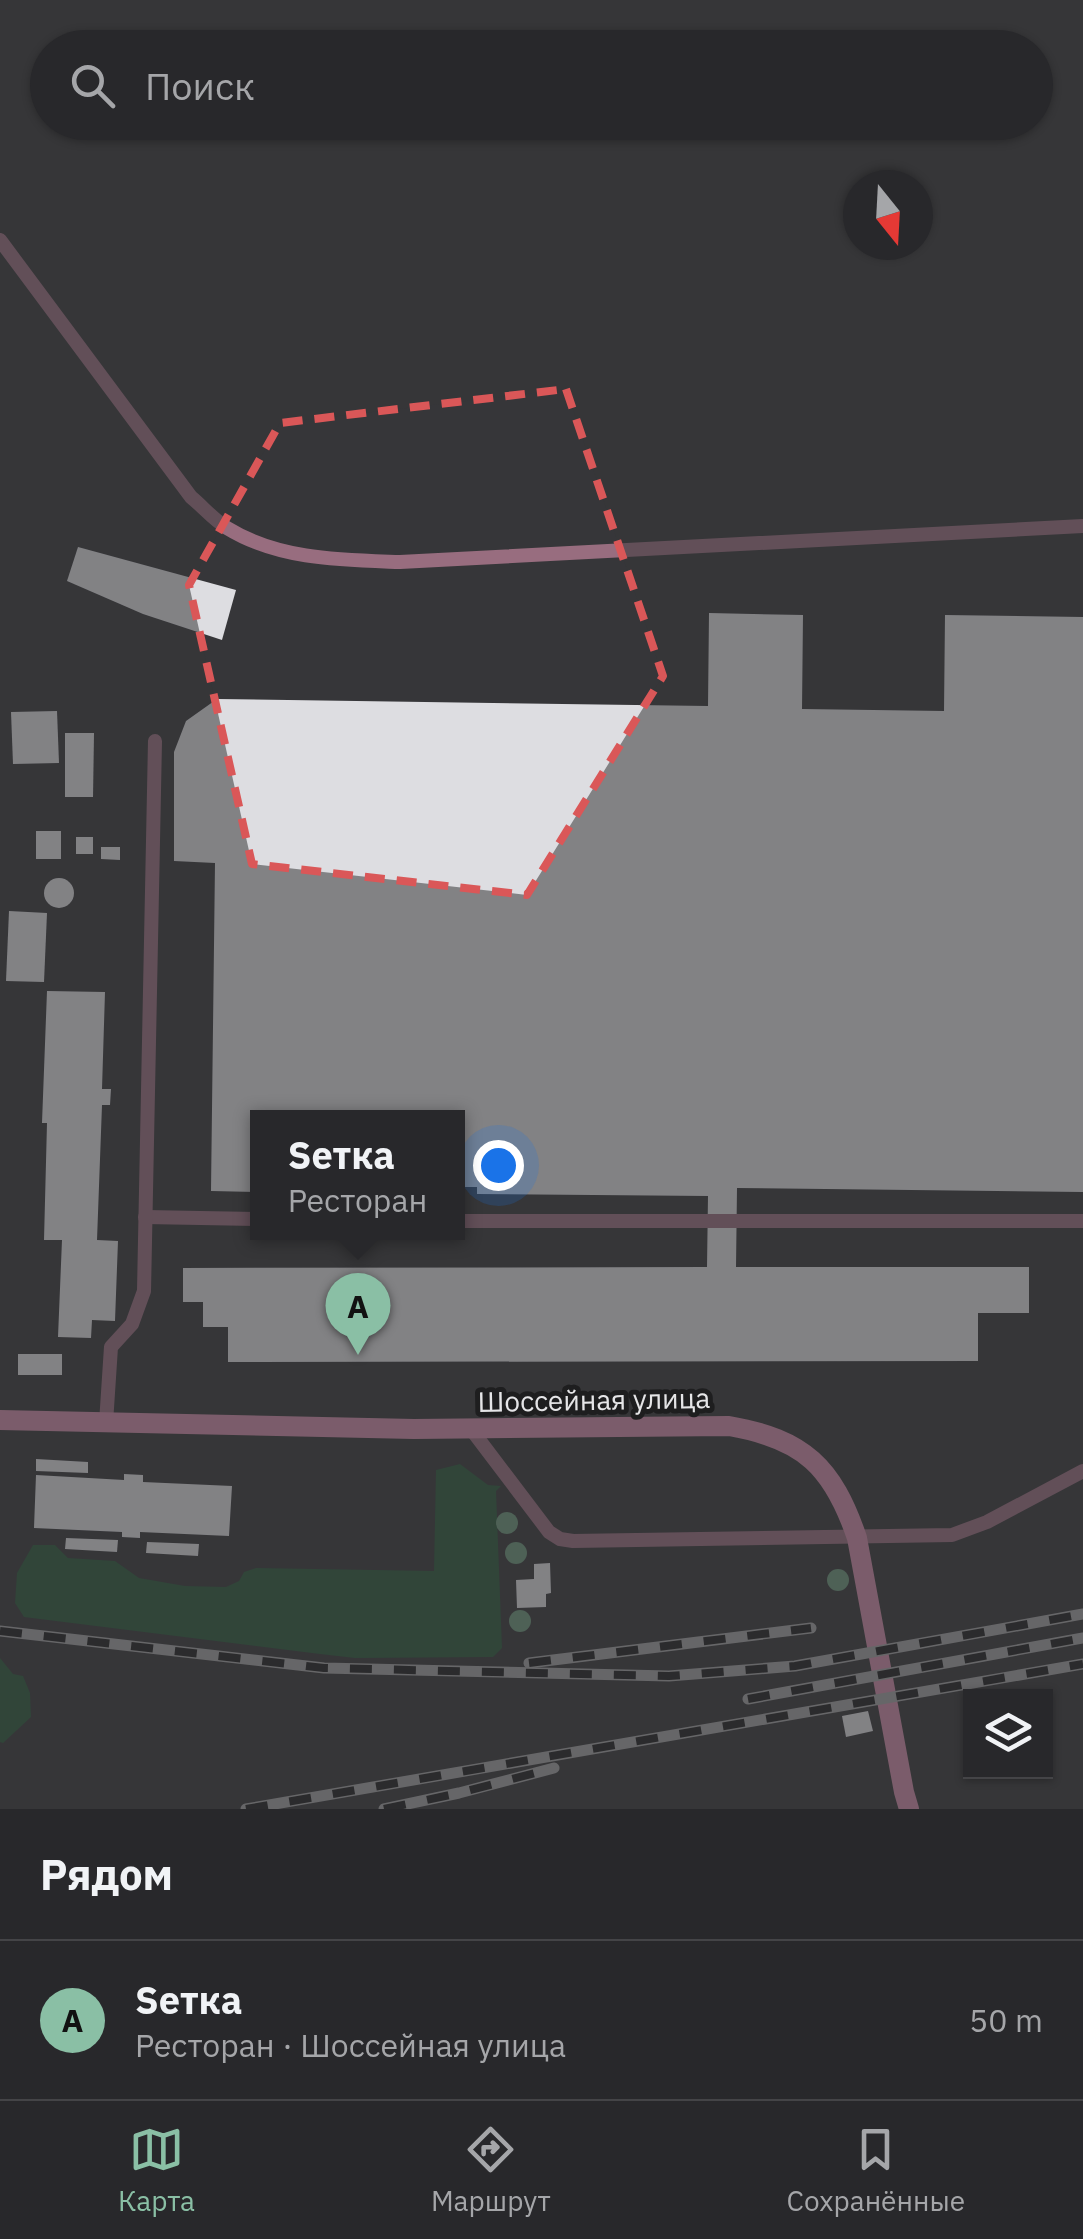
<!DOCTYPE html>
<html lang="ru">
<meta charset="utf-8">
<style>
body{margin:0;font-family:"IBM Plex Sans",sans-serif;background:#303033;color:#f1f3f6}
.controls{position:absolute;right:30px;bottom:30px;display:grid;overflow:hidden;border-radius:0px;box-shadow:0 2px 8px #0004}
.controls button{width:90px;height:90px;display:grid;place-items:center;padding:0;border:0;border-bottom:2px solid #444447;background:#28282b;color:#f1f3f6;font:50px sans-serif}
.compass{position:absolute;left:843px;top:170px;width:90px;height:90px;border-radius:50%;background:#28282b;box-shadow:0 2px 8px #0004;rotate:162deg}
.you{position:absolute;left:498px;top:1165px;width:35px;height:35px;margin:-25px;border:8px solid #fff;border-radius:50%;background:#1a73e8;box-shadow:0 0 0 15px #1a73e833}
.badge{display:grid;place-items:center;width:65px;height:65px;border-radius:50%;background:#8abfa5;color:#111;font-size:32px;font-weight:700}
.pin{position:absolute;translate:-50% -82px;filter:drop-shadow(0 2px 5px #0008)}
.pin::after{content:'';position:absolute;top:52px;width:35px;height:30px;background:inherit;clip-path:polygon(0 0,100% 0,50% 100%)}
.popup{position:absolute;left:250px;top:1110px;width:215px;height:130px;box-sizing:border-box;display:grid;place-content:center;border-radius:0px;background:#28282b;filter:drop-shadow(0 2px 8px #0005);font-size:32px;white-space:nowrap;color:#a5a6a9}
.popup b{font-size:38px;color:#f1f3f6}
.popup::after{content:'';position:absolute;left:50%;top:100%;margin-left:-20px;border:20px solid transparent;border-top-color:#28282b}
.list{margin:0;padding:0;list-style:none}
h2{display:flex;justify-content:space-between;align-items:center;height:130px;margin:0;padding:0 40px;font-size:42px}
h2 small{font-size:32px;font-weight:400;color:#a5a6a9}
.list li{display:grid;grid-template-columns:65px 1fr auto;gap:30px;align-items:center;box-sizing:border-box;height:160px;padding:0 40px;border-top:2px solid #444447}
.list b{display:block;font-size:38px;white-space:nowrap}
.list p{margin:0;font-size:32px;white-space:nowrap;color:#a5a6a9}
.list em{font-size:32px;font-style:normal;color:#a5a6a9}
.icon{flex:none;width:55px;height:55px;fill:none;stroke:currentColor;stroke-width:2;stroke-linecap:round;stroke-linejoin:round}
.map{position:relative;flex:none;width:1083px;height:1809px;overflow:hidden}
.search{position:absolute;background:#28282b;box-shadow:0 2px 8px #0004;left:30px;right:30px;top:30px;height:110px;display:flex;align-items:center;gap:25px;box-sizing:border-box;padding:0 35px;border-radius:55px;color:#a5a6a9;font-size:38px}
.sheet{height:290px;background:#28282b}
nav{display:flex;justify-content:space-around;align-items:center;box-sizing:border-box;height:140px;border-top:2px solid #444447;background:#28282b;font-size:28px;color:#a5a6a9}
nav a{display:grid;justify-items:center;gap:5px}
nav .on{color:#8abfa5}
.map>svg:first-child{display:block}
.green{fill:#2a573b}
.building{fill:#dddde1}
.lines{fill:none;stroke-linecap:round;stroke-linejoin:round}
.lane{stroke:#986d7f;stroke-width:14}
.secondary{stroke:#ce8ba8;stroke-width:20}
.rail-casing{stroke:#a0a0a2;stroke-width:11}
.rail{stroke:#1e1e1f;stroke-width:8;stroke-dasharray:22;stroke-linecap:butt}
.tree{fill:#6a947a}
.marked{fill:none;stroke:#da5758;stroke-width:8;stroke-dasharray:20 12;stroke-linejoin:round}
.labels{text-anchor:middle;stroke-width:10;stroke-linejoin:round;paint-order:stroke}
.street-label{font-size:28px;fill:#e5e5e7;stroke:#1e1e1f}
</style>
<div class="map">
<svg width="1083" height="1809" viewBox="0 0 1083 1809">
<rect width="100%" height="100%" fill="#363639"/>
<g class="green">
<path d="M460 1464 488 1485 501 1486 496 1491 502 1648 493 1657 355 1658 320 1654 24 1617 15 1603 17 1573 33 1545H55L68 1558 115 1561 139 1578 185 1586 226 1587 239 1581 244 1572 256 1568 434 1571 436 1470Z"/>
<path d="M0 1658 13 1674 23 1676 30 1693 31 1717 3 1743 0 1742Z"/>
</g>
<g class="building">
<path d="M78 547 236 590 222 640 143 614 67 581Z"/>
<path d="M709 613 803 615 802 709 944 711 945 615 1083 617V1192L737 1188 736 1267H1029V1313H978V1361L228 1362V1327H203V1302H183V1268L707 1267 708 1196 477 1194V1187H458V1118H258V1192L211 1191 215 863 174 861V752L186 721 217 699 708 706Z"/>
<path d="M57 711 59 763 13 764 11 712Z"/>
<path d="M65 733H94L93 797H65Z"/>
<rect x="36" y="831" width="25" height="28"/>
<rect x="76" y="837" width="17" height="17"/>
<path d="M101 847H120V860L101 859Z"/>
<circle cx="59" cy="893" r="15"/>
<path d="M9 911 47 913 44 982 6 981Z"/>
<path d="M47 991 105 992 102 1089H111L110 1105H102L97 1240 118 1241 115 1321 92 1320 91 1338 58 1337 62 1240H44L47 1123H42Z"/>
<rect x="18" y="1354" width="44" height="21"/>
<path d="M36 1459 88 1462V1473L36 1471Z"/>
<path d="M124 1474 143 1475V1482L232 1486 229 1536 140 1532V1538L122 1537V1532L34 1528 36 1475 124 1480Z"/>
<path d="M66 1538 118 1540 117 1552 65 1549Z"/>
<path d="M147 1542 199 1544 198 1556 146 1553Z"/>
<path d="M550 1563 551 1593 546 1594V1607L517 1608 516 1580 534 1579V1564Z"/>
<path d="M868 1711 873 1731 846 1737 842 1716Z"/>
</g>
<g class="lines">
<g class="lane">
<path d="M0 240 191 497C203 507 214 520 227 528 279 560 342 560 400 562L1083 526"/>
<path d="M145 1217 258 1219"/>
<path d="M458 1221H1083"/>
<path d="M106 1423 111 1347 132 1324 144 1291 155 741"/>
<path d="M471 1429 549 1532 560 1539 573 1541 952 1535 987 1522 1083 1471"/>
</g>
<path class="secondary" d="M0 1420 414 1429 729 1426C804 1439 833 1467 857 1538L904 1792 909 1809"/>
<defs>
<g id="rail">
<path d="M0 1631 324 1668 669 1676 795 1666 1083 1614"/>
<path d="M529 1663 811 1628"/>
<path d="M748 1699 1083 1638"/>
<path d="M246 1809 1083 1664"/>
<path d="M384 1809 459 1793 554 1768"/>
</g>
</defs>
<use href="#rail" class="rail-casing"/>
<use href="#rail" class="rail"/>
</g>
<g class="tree">
<circle cx="507" cy="1523" r="11"/>
<circle cx="516" cy="1553" r="11"/>
<circle cx="838" cy="1580" r="11"/>
<circle cx="520" cy="1621" r="11"/>
</g>
<path d="M0 0H1083V1809H0ZM566 389 663 676 527 895 252 864 189 585 280 423Z" fill="#363639" fill-opacity=".55" fill-rule="evenodd"/>
<path class="marked" d="M566 389 663 676 527 895 252 864 189 585 280 423Z"/>
<g class="labels">
<g class="street-label">
<text transform="translate(594 1400) rotate(-1)" y="10">Шоссейная улица</text>
</g>
</g>
</svg>
<div class="controls">
<button><svg class="icon" aria-label="layers" viewBox="0 0 24 24"><path d="M12 4l9 5-9 5-9-5zM3 14l9 5 9-5"/></svg></button>
</div>
<svg class="compass" viewBox="-18 -18 36 36"><path d="M0-13l5 13h-10z" fill="#e53935"/><path d="M0 13l5-13h-10z" fill="#a5a6a9"/></svg>
<div class="you"></div>
<div class="pin badge" style="left:358px;top:1355px">A</div>
<div class="popup"><b>Sетка</b>Ресторан</div>
<div class="search"><svg class="icon" aria-label="search" viewBox="0 0 24 24"><circle cx="10" cy="10" r="6"/><path d="M15 15l6 6"/></svg>Поиск</div>
</div>
<section class="sheet">
<h2>Рядом<small></small></h2>
<ul class="list">
<li><span class="badge">A</span><div><b>Sетка</b><p>Ресторан · Шоссейная улица</p></div><em>50 m</em></li>
</ul>
</section>
<nav>
<a class="on"><svg class="icon" aria-label="map" viewBox="0 0 24 24"><path d="M3 6l6-2 6 2 6-2v14l-6 2-6-2-6 2zM9 4v14M15 6v14"/></svg>Карта</a>
<a><svg class="icon" aria-label="directions" viewBox="0 0 24 24"><path d="M12 3l9 9-9 9-9-9zM9 14v-3h6M13 9l2 2-2 2"/></svg>Маршрут</a>
<a><svg class="icon" aria-label="saved" viewBox="0 0 24 24"><path d="M7 4h10v16l-5-4-5 4z"/></svg>Сохранённые</a>
</nav>
